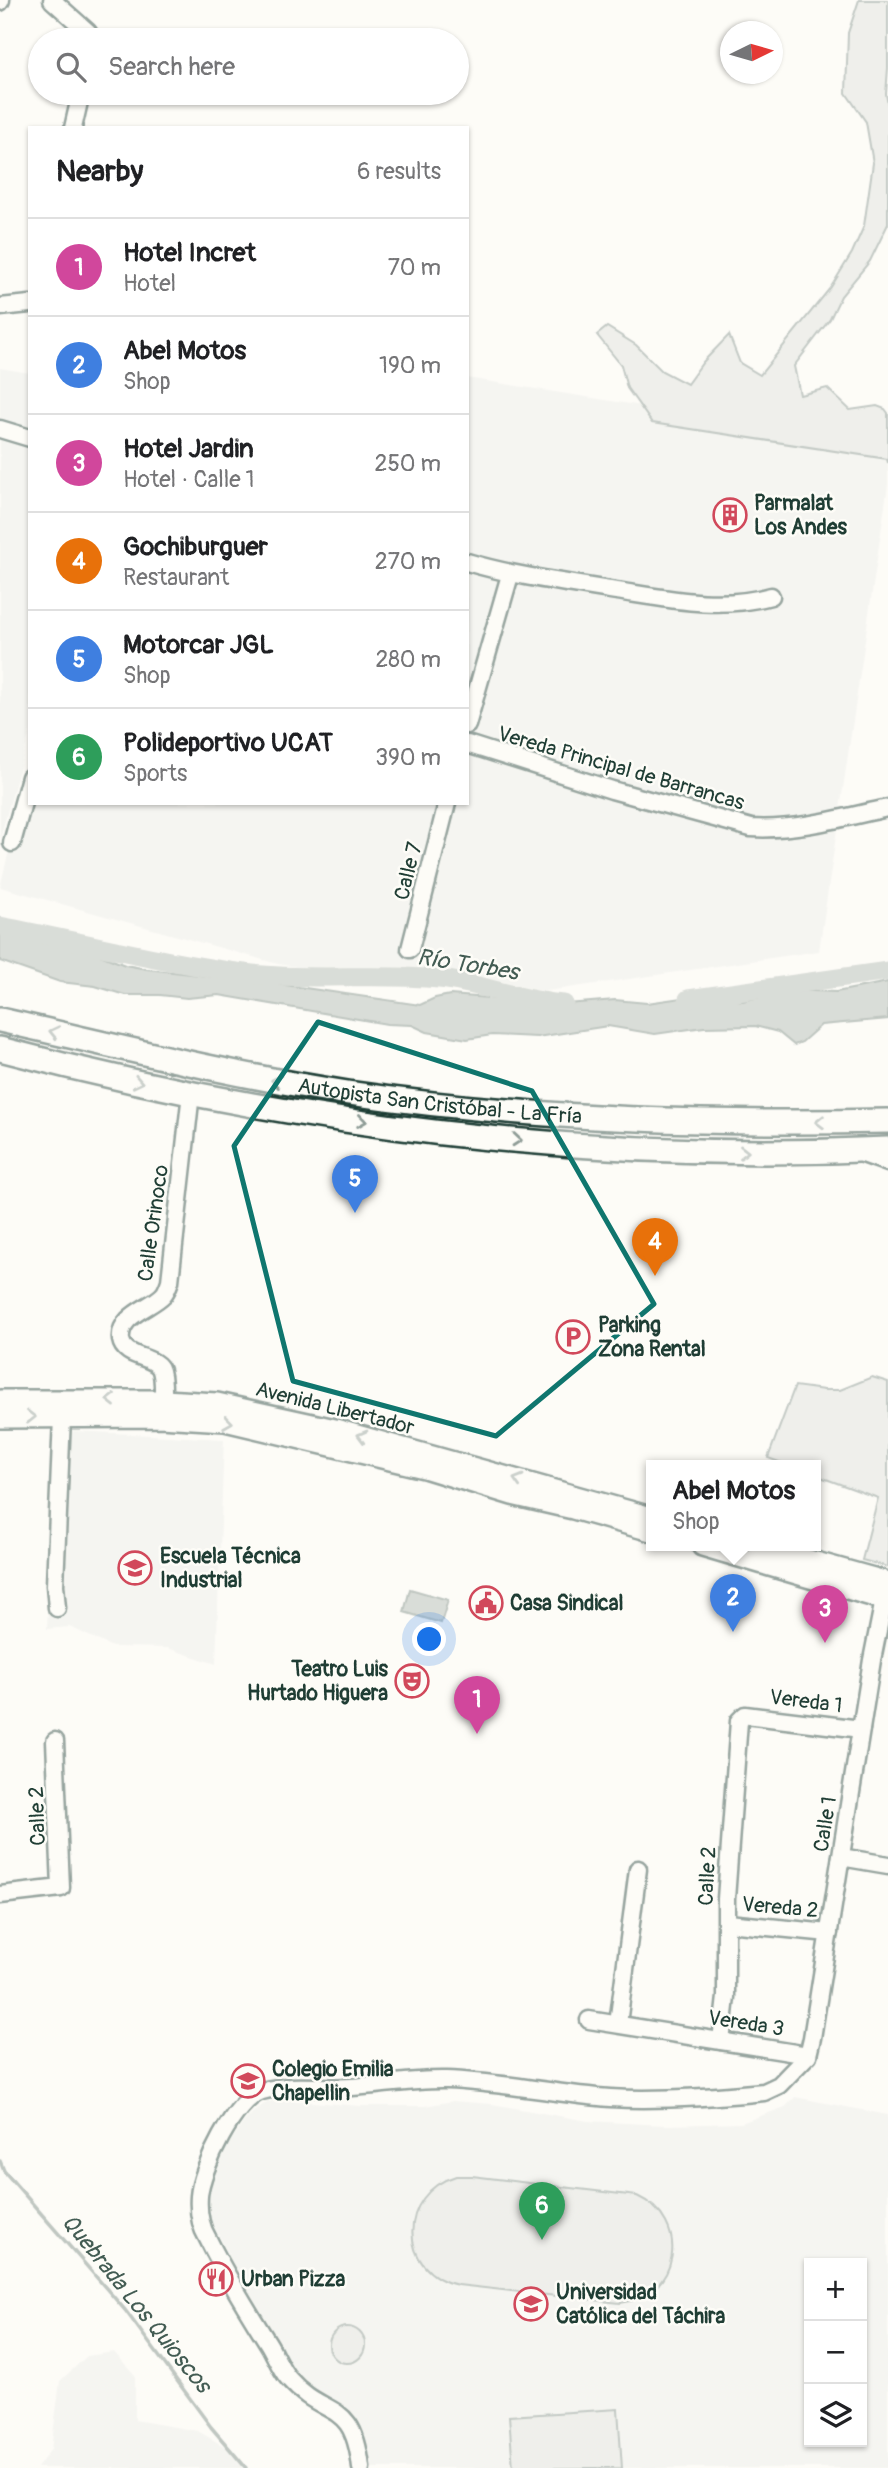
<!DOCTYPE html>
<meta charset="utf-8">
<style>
body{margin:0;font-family:Pangolin,sans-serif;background:#f2f2f2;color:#202124}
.controls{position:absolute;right:21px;bottom:21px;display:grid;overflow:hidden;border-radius:0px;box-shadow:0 2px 5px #0004}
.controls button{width:63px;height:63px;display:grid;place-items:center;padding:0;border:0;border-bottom:2px solid #e0e0e0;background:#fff;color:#202124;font:35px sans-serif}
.compass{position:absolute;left:720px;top:21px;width:63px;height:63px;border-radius:50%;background:#fff;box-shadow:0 2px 5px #0004;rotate:85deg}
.you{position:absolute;left:430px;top:1640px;width:24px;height:24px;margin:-18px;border:5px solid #fff;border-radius:50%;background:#1a73e8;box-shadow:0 0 0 10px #1a73e833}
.badge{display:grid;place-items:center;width:46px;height:46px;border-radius:50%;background:#d1495b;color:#fff;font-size:23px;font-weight:700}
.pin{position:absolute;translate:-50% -58px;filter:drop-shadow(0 2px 4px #0008)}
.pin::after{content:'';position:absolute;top:37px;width:24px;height:21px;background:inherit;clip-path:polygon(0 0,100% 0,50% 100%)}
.popup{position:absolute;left:646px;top:1460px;width:175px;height:91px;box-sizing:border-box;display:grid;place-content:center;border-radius:0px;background:#fff;filter:drop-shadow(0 2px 5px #0005);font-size:23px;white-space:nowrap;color:#757577}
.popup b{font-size:26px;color:#202124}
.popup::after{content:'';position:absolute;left:50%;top:100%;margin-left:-14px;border:14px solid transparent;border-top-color:#fff}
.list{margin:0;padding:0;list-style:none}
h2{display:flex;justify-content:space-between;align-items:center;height:91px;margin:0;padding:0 28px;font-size:30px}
h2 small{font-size:23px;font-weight:400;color:#757577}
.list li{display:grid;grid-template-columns:46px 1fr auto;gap:21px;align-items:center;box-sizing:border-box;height:98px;padding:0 28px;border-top:2px solid #e0e0e0}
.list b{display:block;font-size:26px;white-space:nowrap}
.list p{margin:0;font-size:23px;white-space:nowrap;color:#757577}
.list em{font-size:23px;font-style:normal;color:#757577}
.icon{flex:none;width:38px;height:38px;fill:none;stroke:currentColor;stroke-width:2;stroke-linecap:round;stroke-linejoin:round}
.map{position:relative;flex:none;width:888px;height:2468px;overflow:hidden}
.search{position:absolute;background:#fff;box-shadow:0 2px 5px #0004;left:28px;top:28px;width:441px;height:77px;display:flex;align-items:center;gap:18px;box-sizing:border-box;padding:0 24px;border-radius:38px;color:#757577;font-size:26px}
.panel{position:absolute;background:#fff;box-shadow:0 2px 5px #0004;left:28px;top:126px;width:441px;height:679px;border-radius:0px}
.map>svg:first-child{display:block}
.built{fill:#eceee9;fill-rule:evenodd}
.green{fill:#dde0db;stroke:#7e8e88;stroke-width:2}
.water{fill:#aeb8b1;stroke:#75877f;stroke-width:2}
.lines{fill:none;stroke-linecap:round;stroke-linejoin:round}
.stream{stroke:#75877f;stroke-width:3.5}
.river{stroke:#aeb8b1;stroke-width:19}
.minor-casing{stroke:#1f3d34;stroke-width:21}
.major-casing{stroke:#1f3d34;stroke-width:24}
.highway-casing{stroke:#1f3d34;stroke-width:28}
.minor{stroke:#fdfcf7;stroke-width:16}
.major{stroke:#fdfcf7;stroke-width:19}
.highway{stroke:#fdfcf7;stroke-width:23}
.oneway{stroke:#8e9c96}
.marked{fill:none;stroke:#0f766e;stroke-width:5;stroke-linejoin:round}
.labels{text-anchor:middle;stroke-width:5;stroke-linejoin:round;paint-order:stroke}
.poi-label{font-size:21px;font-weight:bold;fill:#1f3d34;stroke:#fdfcf7;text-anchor:start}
.street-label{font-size:21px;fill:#1f3d34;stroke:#fdfcf7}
.water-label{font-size:23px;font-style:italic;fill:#435c53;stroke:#fdfcf7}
</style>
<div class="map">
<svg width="888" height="2468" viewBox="0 0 888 2468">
<rect width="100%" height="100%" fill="#fdfcf7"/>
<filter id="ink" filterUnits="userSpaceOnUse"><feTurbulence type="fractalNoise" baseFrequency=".0143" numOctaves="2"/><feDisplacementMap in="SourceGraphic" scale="14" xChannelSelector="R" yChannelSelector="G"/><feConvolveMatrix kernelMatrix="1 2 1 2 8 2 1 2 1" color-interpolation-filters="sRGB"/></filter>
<g filter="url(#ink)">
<g class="built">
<path d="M0 368 30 373V731L0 839Z"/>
<path d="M467 378 888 445V485L819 951 521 995 372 980 278 964 0 887 30 765V803H467Z"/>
<path d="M76 1431 224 1439 216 1664 167 1648 112 1647 70 1627 47 1629 54 1432Z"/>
<path d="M795 2097 888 2115V2468H371L359 2427 314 2392 283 2363 211 2220 208 2207 211 2183 227 2147 243 2123 252 2113 264 2104 277 2099 361 2106H424L453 2101 492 2104 588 2121 666 2125 741 2123 785 2107ZM809 2263H862V2442H809Z"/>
<path d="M114 2352 135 2375V2420L198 2431 229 2449 248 2468H37L51 2449 60 2381 87 2356Z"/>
</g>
<g class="green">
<path d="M859 0H888V68L886 94 888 105V224L870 261 841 296 830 319 794 366 800 395 827 388 850 410 877 406 885 409 888 413V463L887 459 652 423 627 388 621 365 597 335 607 327 636 345 662 371 687 384 703 362 729 335 740 363 760 375 831 287 852 253 864 226 873 163 866 122 846 93 848 33Z"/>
<path d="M872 1377 888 1382V1567L862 1560 878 1498 815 1475V1466H790L768 1458 795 1386 824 1390H840Z"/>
<path d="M456 2176H472L637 2196C692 2221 680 2297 620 2303L458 2285C397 2273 398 2193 456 2176Z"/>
<circle cx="347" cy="2345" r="18"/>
<path d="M618 2409 622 2468H513L509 2416Z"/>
</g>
<g class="water">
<path d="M0 930 10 935 75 945 125 965 147 969 278 984 420 1005 435 998 450 995 567 1004 615 1000 647 1003 702 995 743 1001 789 990 836 992 888 982V1019L821 1025 802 1042 794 1045 778 1032 755 1026 704 1027 655 1034 608 1026 537 1037 492 1035 467 1039 427 1032 412 1025 387 1024 219 995 187 998 160 995H125L95 986 60 982 0 961Z"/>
<path d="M410 1589 448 1600 441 1623 404 1612Z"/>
</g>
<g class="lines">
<path class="stream" d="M0 2161 4 2171 125 2310 211 2427 246 2468"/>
<g class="river">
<path d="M0 926C84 942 167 964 252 974 314 981 377 973 439 979 481 983 521 1001 564 1004"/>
<path d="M688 999 888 971"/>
</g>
<defs>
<g id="minor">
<path d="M52 0 88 32 91 40"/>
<path d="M0 2 1 0"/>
<path d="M73 128 81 93"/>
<path d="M0 307 30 304"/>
<path d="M0 429 30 438"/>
<path d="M467 562C514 576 562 582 610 590 664 598 717 611 771 596"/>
<path d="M467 725 510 575"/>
<path d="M467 744 612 790 751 828C797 831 844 817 888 808"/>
<path d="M12 843 30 777"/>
<path d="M410 949 447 803"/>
<path d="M863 1154 888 1163"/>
<path d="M163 1400C163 1391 164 1376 160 1368 152 1355 124 1358 121 1340 118 1315 151 1308 163 1295 167 1291 168 1286 170 1281L191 1093"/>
<path d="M57 1608 55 1585 62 1417"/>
<path d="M841 1857 888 1865"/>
<path d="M0 1895 61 1888 55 1741"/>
<path d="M727 1923 829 1933"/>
<path d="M589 2020 808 2055"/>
<path d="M618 2024 638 1869"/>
<path d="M721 2041 726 1997V1899L739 1721 745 1715 861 1729"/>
<path d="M361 2468C353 2397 325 2420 289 2379 280 2369 275 2354 268 2343 246 2308 225 2274 207 2237 200 2225 198 2210 199 2196 201 2169 235 2099 262 2091 291 2083 323 2089 352 2087 383 2085 416 2079 447 2080 502 2082 556 2094 610 2098 661 2101 713 2097 764 2092L779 2085 808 2055 812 2038 872 1660 886 1590"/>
</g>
<g id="major">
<path d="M0 1400H163L217 1403 335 1429 651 1517"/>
<path d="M0 1418 160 1417 225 1421 424 1468 512 1495 573 1509 651 1531"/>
<path d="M702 1546 888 1601"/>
<path d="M758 1546 888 1582"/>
</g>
<g id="highway">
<path id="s1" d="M0 1020C116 1046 230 1075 348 1093 526 1119 708 1125 888 1121"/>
<path d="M0 1049C287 1125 591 1163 888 1149"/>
</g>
</defs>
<use href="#minor" class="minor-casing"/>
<use href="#major" class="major-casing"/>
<use href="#highway" class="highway-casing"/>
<use href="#minor" class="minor"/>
<use href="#major" class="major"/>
<use href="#highway" class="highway"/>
</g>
<defs><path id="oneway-chevron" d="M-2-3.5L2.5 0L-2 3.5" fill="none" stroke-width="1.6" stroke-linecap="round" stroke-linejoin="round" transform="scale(1.75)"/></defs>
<g class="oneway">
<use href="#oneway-chevron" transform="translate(54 1032) rotate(-167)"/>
<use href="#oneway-chevron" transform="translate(276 1081) rotate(-170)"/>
<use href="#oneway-chevron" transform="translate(138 1082) rotate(12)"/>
<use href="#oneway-chevron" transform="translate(362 1121) rotate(8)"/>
<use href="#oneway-chevron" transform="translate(820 1122) rotate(179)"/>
<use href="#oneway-chevron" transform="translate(517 1140) rotate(5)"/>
<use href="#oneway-chevron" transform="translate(744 1152)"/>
<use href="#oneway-chevron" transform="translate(111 1400) rotate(-180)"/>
<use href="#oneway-chevron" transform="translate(31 1417)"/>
<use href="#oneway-chevron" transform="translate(228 1422) rotate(8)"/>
<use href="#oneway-chevron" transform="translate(362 1436) rotate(-165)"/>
<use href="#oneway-chevron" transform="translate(518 1480) rotate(-164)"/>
</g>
</g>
<path d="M0 0H888V2468H0ZM318 1022 532 1091 654 1304 496 1436 293 1381 234 1146Z" fill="#fdfcf7" fill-opacity=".55" fill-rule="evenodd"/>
<path class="marked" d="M318 1022 532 1091 654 1304 496 1436 293 1381 234 1146Z"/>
<defs>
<symbol id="building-ring" viewBox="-11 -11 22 22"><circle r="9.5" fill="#fdfcf7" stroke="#d1495b" stroke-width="1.5"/><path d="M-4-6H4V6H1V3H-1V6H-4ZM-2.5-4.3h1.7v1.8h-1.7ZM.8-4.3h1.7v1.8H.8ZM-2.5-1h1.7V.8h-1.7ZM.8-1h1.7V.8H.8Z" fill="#d1495b"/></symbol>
<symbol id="parking-ring" viewBox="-11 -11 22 22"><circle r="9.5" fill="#fdfcf7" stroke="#d1495b" stroke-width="1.5"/><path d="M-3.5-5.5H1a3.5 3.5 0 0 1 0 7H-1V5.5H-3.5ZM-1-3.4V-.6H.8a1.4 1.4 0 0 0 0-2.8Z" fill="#d1495b"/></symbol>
<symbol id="university-ring" viewBox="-11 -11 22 22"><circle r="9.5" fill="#fdfcf7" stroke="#d1495b" stroke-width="1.5"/><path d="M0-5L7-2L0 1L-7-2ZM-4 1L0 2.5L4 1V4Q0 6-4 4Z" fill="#d1495b"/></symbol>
<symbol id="civic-ring" viewBox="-11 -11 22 22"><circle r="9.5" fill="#fdfcf7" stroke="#d1495b" stroke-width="1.5"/><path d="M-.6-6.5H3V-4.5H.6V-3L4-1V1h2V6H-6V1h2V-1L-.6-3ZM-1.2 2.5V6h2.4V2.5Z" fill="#d1495b"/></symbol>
<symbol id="theatre-ring" viewBox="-11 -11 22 22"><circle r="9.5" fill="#fdfcf7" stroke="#d1495b" stroke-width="1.5"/><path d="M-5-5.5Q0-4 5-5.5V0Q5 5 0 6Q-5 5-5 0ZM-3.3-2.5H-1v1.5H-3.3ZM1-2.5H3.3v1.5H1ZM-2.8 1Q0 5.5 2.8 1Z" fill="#d1495b"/></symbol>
<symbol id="school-ring" viewBox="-11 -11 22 22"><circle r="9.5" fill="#fdfcf7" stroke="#d1495b" stroke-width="1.5"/><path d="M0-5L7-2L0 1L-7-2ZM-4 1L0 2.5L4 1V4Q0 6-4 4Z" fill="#d1495b"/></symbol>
<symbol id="restaurant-ring" viewBox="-11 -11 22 22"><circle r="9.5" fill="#fdfcf7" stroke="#d1495b" stroke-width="1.5"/><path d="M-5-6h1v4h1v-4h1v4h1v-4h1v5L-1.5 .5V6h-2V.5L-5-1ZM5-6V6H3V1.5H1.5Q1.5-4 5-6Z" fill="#d1495b"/></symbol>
</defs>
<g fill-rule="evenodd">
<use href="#building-ring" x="711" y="496" width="38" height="38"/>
<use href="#parking-ring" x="554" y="1318" width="38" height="38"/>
<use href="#university-ring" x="116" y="1549" width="38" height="38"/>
<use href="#civic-ring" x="467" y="1584" width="38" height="38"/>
<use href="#theatre-ring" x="393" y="1662" width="38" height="38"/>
<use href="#school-ring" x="229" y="2062" width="38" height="38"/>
<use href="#restaurant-ring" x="197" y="2260" width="38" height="38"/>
<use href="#university-ring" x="512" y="2285" width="38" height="38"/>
</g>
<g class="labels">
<g class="poi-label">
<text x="754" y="510">Parmalat<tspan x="754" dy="24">Los Andes</tspan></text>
<text x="598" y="1332">Parking<tspan x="598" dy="24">Zona Rental</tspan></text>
<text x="160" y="1563">Escuela Técnica<tspan x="160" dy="24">Industrial</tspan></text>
<text x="510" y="1610">Casa Sindical</text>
<text x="388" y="1676" text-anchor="end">Teatro Luis<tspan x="388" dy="24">Hurtado Higuera</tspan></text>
<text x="272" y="2076">Colegio Emilia<tspan x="272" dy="24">Chapellin</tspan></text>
<text x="241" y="2286">Urban Pizza</text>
<text x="556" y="2299">Universidad<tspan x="556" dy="24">Católica del Táchira</tspan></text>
</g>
<g class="street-label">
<text transform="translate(621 768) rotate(16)" y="7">Vereda Principal de Barrancas</text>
<text transform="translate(408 871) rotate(-76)" y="7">Calle 7</text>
<text dy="7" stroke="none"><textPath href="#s1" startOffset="448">Autopista San Cristóbal - La Fría</textPath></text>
<text transform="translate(153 1223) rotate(-82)" y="7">Calle Orinoco</text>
<text transform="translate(335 1408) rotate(14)" y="7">Avenida Libertador</text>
<text transform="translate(806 1701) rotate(7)" y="7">Vereda 1</text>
<text transform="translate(37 1816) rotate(-92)" y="7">Calle 2</text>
<text transform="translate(825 1824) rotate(-81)" y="7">Calle 1</text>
<text transform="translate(707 1876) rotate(-87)" y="7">Calle 2</text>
<text transform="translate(780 1907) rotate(5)" y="7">Vereda 2</text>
<text transform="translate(746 2023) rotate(9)" y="7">Vereda 3</text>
</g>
<g class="water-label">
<text transform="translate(468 964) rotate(9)" y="8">Río Torbes</text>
<text transform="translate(137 2303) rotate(51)" y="8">Quebrada Los Quioscos</text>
</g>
</g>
</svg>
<div class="controls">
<button>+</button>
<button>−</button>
<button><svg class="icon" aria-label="layers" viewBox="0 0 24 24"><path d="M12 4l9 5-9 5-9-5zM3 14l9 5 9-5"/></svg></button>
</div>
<svg class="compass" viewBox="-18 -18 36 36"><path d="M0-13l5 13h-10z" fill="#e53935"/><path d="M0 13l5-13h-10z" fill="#757577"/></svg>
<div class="you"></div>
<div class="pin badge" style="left:477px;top:1734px;background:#d1479c">1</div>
<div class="pin badge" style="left:733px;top:1632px;background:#3f7fe0">2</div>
<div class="popup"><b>Abel Motos</b>Shop</div>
<div class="pin badge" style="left:825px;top:1643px;background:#d1479c">3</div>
<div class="pin badge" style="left:655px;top:1276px;background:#e8710a">4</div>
<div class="pin badge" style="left:355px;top:1213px;background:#3f7fe0">5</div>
<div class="pin badge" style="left:542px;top:2240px;background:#2e9e5b">6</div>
<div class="search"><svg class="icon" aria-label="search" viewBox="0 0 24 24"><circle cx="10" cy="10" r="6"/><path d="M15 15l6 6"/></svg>Search here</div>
<section class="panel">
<h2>Nearby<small>6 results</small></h2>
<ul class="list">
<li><span class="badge" style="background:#d1479c">1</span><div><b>Hotel Incret</b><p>Hotel</p></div><em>70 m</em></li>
<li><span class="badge" style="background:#3f7fe0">2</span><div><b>Abel Motos</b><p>Shop</p></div><em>190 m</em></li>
<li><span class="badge" style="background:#d1479c">3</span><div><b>Hotel Jardin</b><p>Hotel · Calle 1</p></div><em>250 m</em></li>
<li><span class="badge" style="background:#e8710a">4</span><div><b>Gochiburguer</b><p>Restaurant</p></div><em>270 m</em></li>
<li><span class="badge" style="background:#3f7fe0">5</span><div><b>Motorcar JGL</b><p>Shop</p></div><em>280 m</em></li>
<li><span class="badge" style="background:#2e9e5b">6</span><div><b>Polideportivo UCAT</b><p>Sports</p></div><em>390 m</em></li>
</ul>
</section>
</div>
